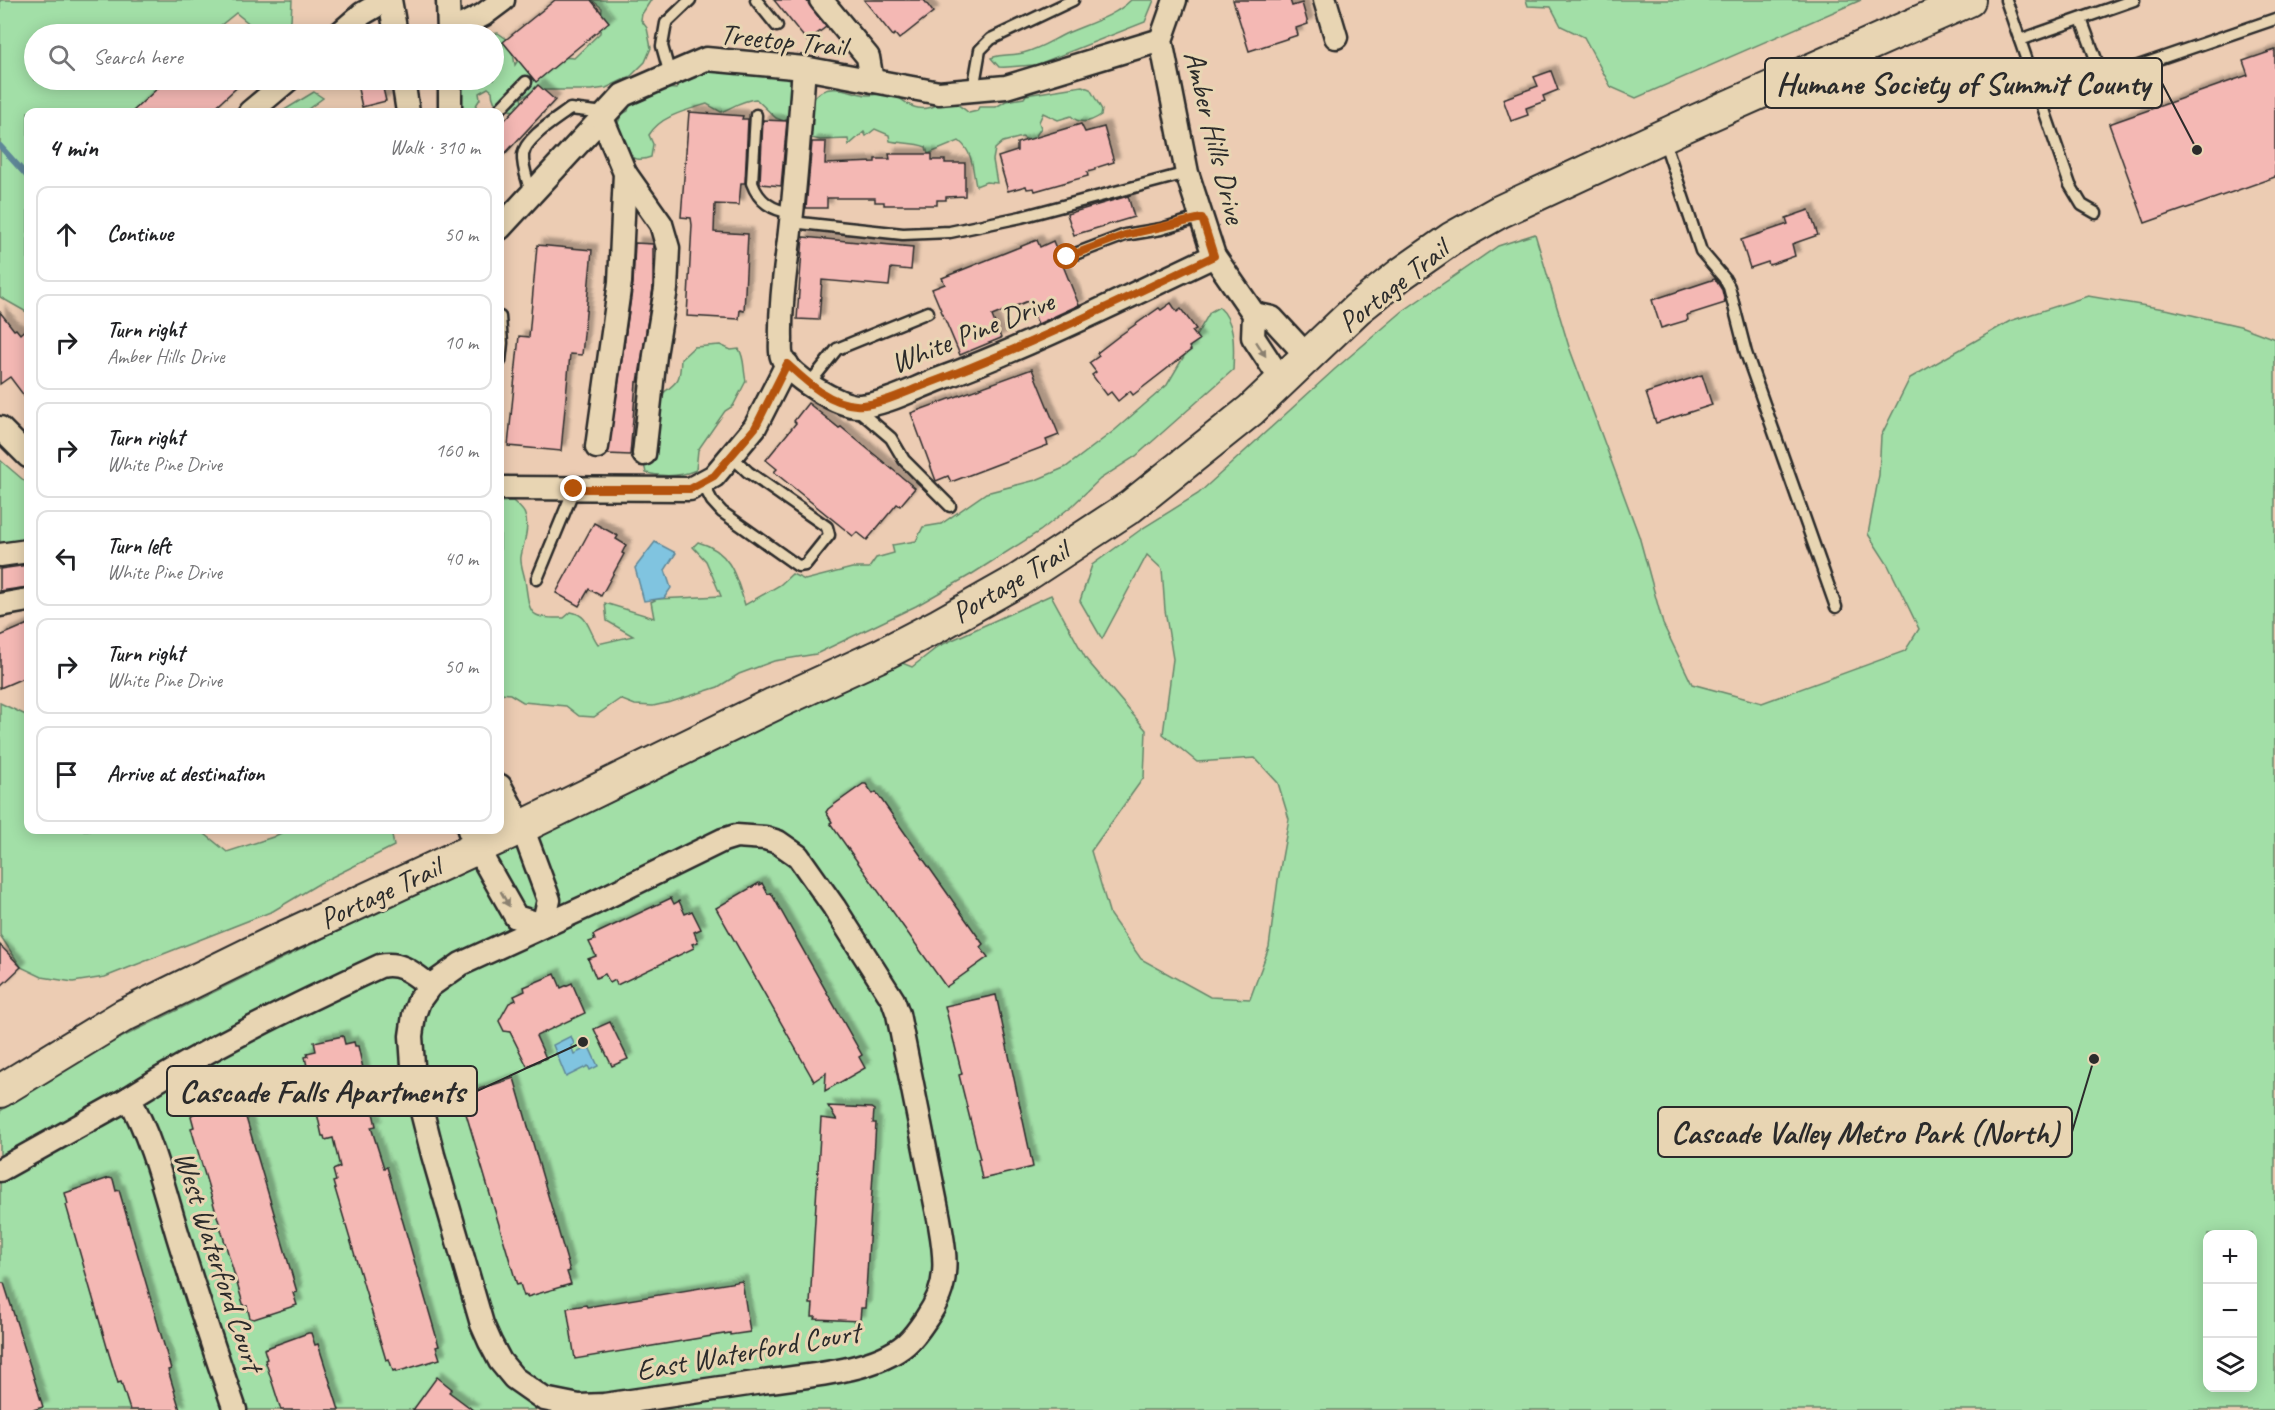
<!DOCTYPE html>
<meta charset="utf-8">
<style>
body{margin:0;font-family:Caveat,sans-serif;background:#f2f2f2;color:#202124}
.controls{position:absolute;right:18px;bottom:18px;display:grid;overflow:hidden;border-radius:12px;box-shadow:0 3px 15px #0003}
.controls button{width:54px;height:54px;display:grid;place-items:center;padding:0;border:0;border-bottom:2px solid #e0e0e0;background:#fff;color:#202124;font:30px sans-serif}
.stop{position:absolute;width:18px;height:18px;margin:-14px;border:4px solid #b45309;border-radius:50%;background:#fff}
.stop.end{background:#b45309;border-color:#fff;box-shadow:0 2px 6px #0008}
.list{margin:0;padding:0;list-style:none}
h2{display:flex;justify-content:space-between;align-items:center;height:78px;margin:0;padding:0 24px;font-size:26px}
h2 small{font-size:20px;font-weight:400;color:#757577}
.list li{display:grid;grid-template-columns:39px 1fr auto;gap:18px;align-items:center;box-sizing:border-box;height:96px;margin:0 12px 12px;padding:0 12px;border:2px solid #e0e0e0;border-radius:12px}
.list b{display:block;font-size:22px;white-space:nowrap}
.list p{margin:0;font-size:20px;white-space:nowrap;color:#757577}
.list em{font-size:20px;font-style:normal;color:#757577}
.icon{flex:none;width:33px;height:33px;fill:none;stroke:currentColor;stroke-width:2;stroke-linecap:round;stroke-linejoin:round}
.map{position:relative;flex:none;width:2275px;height:1410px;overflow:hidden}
.search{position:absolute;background:#fff;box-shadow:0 3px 15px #0003;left:24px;top:24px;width:480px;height:66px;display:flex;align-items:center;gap:15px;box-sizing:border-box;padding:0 21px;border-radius:33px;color:#757577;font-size:22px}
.panel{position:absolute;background:#fff;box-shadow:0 3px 15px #0003;left:24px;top:108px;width:480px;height:726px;border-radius:12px}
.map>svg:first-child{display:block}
.green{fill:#a2dfa7;stroke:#668569;stroke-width:1.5;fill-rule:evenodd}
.water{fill:#80c4e0;stroke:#5e8798;stroke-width:1.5}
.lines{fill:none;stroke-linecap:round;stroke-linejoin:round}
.stream{stroke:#5e8798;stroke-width:6}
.building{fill:#f4b8b4;stroke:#2b2b2b;stroke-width:1.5;filter:url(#shadow)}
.lane-casing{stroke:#2b2b2b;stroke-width:15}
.street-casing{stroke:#2b2b2b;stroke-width:27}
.secondary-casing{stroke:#2b2b2b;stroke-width:36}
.lane{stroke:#e8d5b3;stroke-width:10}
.street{stroke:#e8d5b3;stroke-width:22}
.secondary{stroke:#e8d5b3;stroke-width:32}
.oneway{fill:#8a806f}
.route{stroke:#b45309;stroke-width:8}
.labels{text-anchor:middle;stroke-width:6;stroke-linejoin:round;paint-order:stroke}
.street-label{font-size:30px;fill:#2b2b2b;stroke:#e8d5b3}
.leader{fill:none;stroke:#2b2b2b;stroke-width:2}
.callout-dot{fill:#2b2b2b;stroke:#e8d5b3;stroke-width:2}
.callout{fill:#e8d5b3;stroke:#2b2b2b;stroke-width:2}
.callout-label{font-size:32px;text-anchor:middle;font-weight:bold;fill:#2b2b2b}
</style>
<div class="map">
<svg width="2275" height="1410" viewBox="0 0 2275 1410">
<defs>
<filter id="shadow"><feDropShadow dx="5.5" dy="-5.5" stdDeviation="1.5" flood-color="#0004"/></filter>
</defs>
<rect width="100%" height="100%" fill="#ecccb3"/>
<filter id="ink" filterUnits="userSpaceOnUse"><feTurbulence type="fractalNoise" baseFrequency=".0167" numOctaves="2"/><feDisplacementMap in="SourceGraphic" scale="12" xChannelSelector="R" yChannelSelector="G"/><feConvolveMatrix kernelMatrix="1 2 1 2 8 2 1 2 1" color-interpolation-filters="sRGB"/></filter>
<g filter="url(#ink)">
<g class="green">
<path d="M0 0H292L291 21 262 34 236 13 210 34H34V80H159L153 106 150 112H28V313L0 297Z"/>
<path d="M592 0H651L642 14 641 20 647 28 651 48 645 62 631 76 606 88 591 90H536L521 98 523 106 521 111C506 111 492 109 492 91L488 88 479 93 480 99 472 112H466L460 108 461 80H494V34H490L498 33 511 42 515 65 522 54 574 58 600 33 602 8Z"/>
<path d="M1131 0H1154L1145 22 1036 65C1023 65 1012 68 999 67L991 58C1003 53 1012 56 1023 53 1039 49 1051 41 1065 34 1087 24 1114 17 1131 0Z"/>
<path d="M1526 0H1861L1636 98 1611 87 1584 37 1561 26 1551 7 1528 6Z"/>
<path d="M718 69 783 73 798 87 792 117 784 121 776 118 756 99C742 100 733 107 721 112L707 104C687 110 660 116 649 135L653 144 651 157C627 166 622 148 615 129L622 114 628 111 630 102 659 88 677 89 679 76Z"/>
<path d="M1082 86 1090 89 1102 110 1101 115C1091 122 1080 125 1071 116L1058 120 1043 113 1039 122 1041 128 1032 142 1022 137 1003 142 995 149 993 160 997 183 986 182 976 186C972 169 974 153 959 141L928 154 926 147C913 142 903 144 890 141L889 135 875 129 866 136 864 132 849 145 848 139 820 140 807 137C808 113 808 85 840 89 849 90 858 94 867 95 876 96 885 91 894 95 903 99 908 107 918 108 941 112 941 89 969 113L977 111 979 107H996L1006 101 1024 98 1026 95Z"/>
<path d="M314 92 323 98 304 112H281Z"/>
<path d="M1535 234 1569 347 1639 536 1663 624 1692 684 1762 703 1905 651 1919 629 1888 565 1868 534 1879 475 1881 436 1910 378 2010 321 2088 296 2170 310 2240 326 2275 339V1410H0V1111L86 1055 383 909 618 799 897 661 912 667 939 646 1051 595 1086 659 1146 730 1144 777 1091 851 1110 915 1141 959 1210 997 1250 999 1269 947 1278 880 1289 819 1278 783 1255 758 1197 762 1163 734 1173 659 1165 610 1162 569 1147 555 1102 639 1080 601 1092 565 1143 528 1198 494 1335 369 1403 311 1498 246ZM2208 1234H2252V1388H2208Z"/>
<path d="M1219 307C1236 322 1234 348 1233 370L1136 456 1100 479 1073 505 1040 531 972 574 916 606 816 654 774 661 739 674 718 687 671 702 653 706 635 705 620 699 594 717 579 716 566 706 523 702 510 694 500 693V502L513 501C517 505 524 510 525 515 530 529 523 544 521 557 520 564 524 573 525 580 530 613 527 619 564 618L571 612C589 615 588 630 598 644L633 636 607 621 605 603 654 618 651 602 657 599 721 596 706 561 693 547 698 542C731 551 736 576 745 605L780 585 792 574 805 580 852 568H869L876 558 894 553 892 545 916 541 923 527 941 524 986 493 1036 480 1066 467 1115 430 1167 385 1210 312Z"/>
<path d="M720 345 731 350 739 349C745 359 743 369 746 381L733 406 725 411 698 450 696 470C680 477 663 477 646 473L644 464 658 438 662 394C679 381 680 381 681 359L694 347Z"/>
<path d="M0 460 28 484V541L0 543Z"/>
<path d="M0 703 28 716V830H200L227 852 273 837 287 830H391L394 846 320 883 273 911 105 977 73 982 42 977 21 967 0 935Z"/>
</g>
<g class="water">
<path d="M655 542 676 553 665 570 671 588 664 598 644 601 635 568Z"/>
<path d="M571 1036 574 1044 571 1046 574 1054 589 1047 598 1066 590 1070 588 1066 566 1077 553 1045Z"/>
</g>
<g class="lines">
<path class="stream" d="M0 146 28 177"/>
</g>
<g class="building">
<path d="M555 0H591L609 22 536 82 503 42Z"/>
<path d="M774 0H806L826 27 807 41Z"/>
<path d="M864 0H924L933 12 899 39 895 34 893 36Z"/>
<path d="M1233 0H1290L1292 6 1302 3 1308 24 1296 28 1298 35 1249 51Z"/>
<path d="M2275 50V177L2145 223 2109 124 2248 75 2243 61Z"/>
<path d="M1551 71 1558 90 1543 96 1545 101 1526 108 1528 115 1511 121 1503 99 1538 86 1534 77Z"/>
<path d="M152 80H245L210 112H132L159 87Z"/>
<path d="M356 80H381L386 101 362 107Z"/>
<path d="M538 85 555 100 500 159V125Z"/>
<path d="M689 112 743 116 742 119H748L745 183H741L739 205 715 204 714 232 748 234 744 311 740 310 739 319 687 316 692 225 691 218 681 217Z"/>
<path d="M763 120 787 121 781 186 761 184 760 182Z"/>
<path d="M1081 124 1085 132 1104 127 1114 162 1095 168V170L1087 172 1088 176 1035 191 1034 188 1027 189 1026 186 1008 191 998 157 1017 151V143Z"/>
<path d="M812 142H826L825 164 875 162V159H890L889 154H932V160H945V163H965V196L946 197V200H937V205H884V202H875V198H827V208H806Z"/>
<path d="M1128 196 1134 217 1074 235 1067 214Z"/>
<path d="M1809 210 1818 235 1792 244 1795 256 1769 265 1768 262 1750 268 1741 240 1788 224 1786 218Z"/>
<path d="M803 237 913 247 911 270 891 268 889 286 822 280 819 320 797 319Z"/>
<path d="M1037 240 1040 247 1053 241 1079 305 1038 324 1028 301 992 316 1001 338 960 355 932 289 945 284 942 278Z"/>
<path d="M635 243 653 244V288L638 382H636L630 455 608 454 633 284Z"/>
<path d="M537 245 592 250 582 355 570 354 561 451 508 446 519 336 529 337Z"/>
<path d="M1715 279 1722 290 1725 303 1687 315 1688 320 1661 328 1652 300Z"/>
<path d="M1171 303 1177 312 1181 309 1196 329 1192 331 1199 340 1189 347 1191 350 1133 395 1130 391 1118 401 1111 392 1107 395 1092 375 1096 372 1089 363 1099 356 1097 353 1119 336 1159 308 1161 310Z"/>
<path d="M0 312 14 330 16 329 20 334 28 327V401L10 377 0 384Z"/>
<path d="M1032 369 1059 435 1046 440 1048 445 951 482 948 476 936 481 911 413Z"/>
<path d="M1702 375 1712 405 1656 423 1646 393Z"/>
<path d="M808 403 839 428 841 427 915 488 900 506 897 504 867 540 857 532 853 536 774 472 777 469 766 460 796 423 794 421Z"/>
<path d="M594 523 618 536 616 539 626 545 622 553 624 554 601 596 589 589 579 606 556 593Z"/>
<path d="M28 565V587L0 591V569Z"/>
<path d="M28 624V676L0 688V636Z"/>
<path d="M863 784H866L873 794 876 792 983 944 980 947 988 957 946 987 830 823 832 822 826 812 828 809Z"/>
<path d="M759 883 760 885 762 883 768 894 771 893 862 1055 859 1057 865 1068 825 1091 826 1073 814 1081 716 908Z"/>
<path d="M671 898 674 904 679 901 685 914 692 911 701 929 694 932 698 942 692 944 694 948 617 985 615 980 610 983 605 974 596 978 588 959 596 956 589 942 595 940 593 935Z"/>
<path d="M0 945 21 967 0 987Z"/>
<path d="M555 974 561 988 572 983 585 1013 536 1036 546 1058 527 1066 510 1032 504 1031 499 1021 509 1003 516 1000 514 996 525 991 524 987Z"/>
<path d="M996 995 1033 1167 982 1179 978 1159H980L959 1075 962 1074 945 1006Z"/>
<path d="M610 1022 628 1059 612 1066 594 1029Z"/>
<path d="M343 1036 345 1044 354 1042 355 1046H358L376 1126 371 1127 384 1168 387 1167 439 1346 436 1347 440 1359 396 1372V1370L393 1371 389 1359 386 1360 333 1182 336 1181 333 1170 340 1167 333 1138 325 1140 324 1136H322L305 1057 308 1056 307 1053 316 1051 314 1042Z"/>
<path d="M514 1078 570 1271 567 1272 571 1284 527 1297V1295L524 1296 520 1284 517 1285 464 1107 467 1106 464 1095 467 1093Z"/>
<path d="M235 1102 238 1103 242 1115 245 1114 297 1292 293 1293 297 1305 254 1319 250 1318 247 1306 244 1307 191 1128 194 1127 191 1116 193 1114Z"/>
<path d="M828 1106 871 1108 874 1110 873 1123H876L865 1308H861L860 1321 815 1319 816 1317H812L813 1304H810L821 1118 837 1120Z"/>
<path d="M109 1178 113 1179 116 1191 119 1190 171 1369 168 1370 180 1410H130L121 1382 118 1383 109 1354 66 1205 68 1204 65 1193Z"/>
<path d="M742 1281 750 1332 730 1335V1333L575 1359 567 1308 586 1305 587 1307Z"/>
<path d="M0 1283H4L43 1407 33 1410H0Z"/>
<path d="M308 1333H311L315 1345 318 1344 339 1410H281L265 1360 267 1359 264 1349Z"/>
<path d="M437 1377 452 1389 449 1392 473 1410H413Z"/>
</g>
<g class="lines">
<defs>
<g id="lane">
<path d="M756 0 777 26"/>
<path d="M2006 0 2070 185 2082 205 2096 213"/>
<path d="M2081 19 2103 78 2275 19"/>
<path d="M2020 40 2134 0"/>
<path d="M670 75 662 46 666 23 690 0"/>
<path d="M973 90 980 50 991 39 1073 0"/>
<path d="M497 112 526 82"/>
<path d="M756 115 752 183C759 202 772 210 792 213"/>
<path d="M1663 137 1701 251 1724 278 1729 287 1746 353 1836 607"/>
<path d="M531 193C528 181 522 167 523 155 525 138 557 119 570 109L605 113"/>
<path d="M791 222 903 234 950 232 1021 217 1187 173"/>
<path d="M1067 257 1125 235 1161 229 1202 217"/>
<path d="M500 317 502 343 500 361"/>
<path d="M809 384 837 349 928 312"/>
<path d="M857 409 891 438 904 460 950 506"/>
<path d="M702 482 712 501 722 512 798 566 805 565 829 535 827 527 748 472 731 456"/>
<path d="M537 579 574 489"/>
</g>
<g id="street">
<path d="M390 0 396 34"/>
<path d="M448 0 449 34"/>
<path d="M821 0 868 57 872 81"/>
<path d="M1175 0 1161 40 1187 173 1214 256 1254 314 1253 337 1282 381"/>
<path d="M1325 0 1336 37"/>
<path d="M449 32 483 15 503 0"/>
<path d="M339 34 362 14 386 0"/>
<path d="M804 68C800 119 797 171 791 222 787 261 780 299 781 339 781 344 780 352 782 357 789 376 839 407 860 406 886 404 913 389 937 380 1032 345 1123 299 1214 256"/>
<path d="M403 80 408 112"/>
<path d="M450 80V112"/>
<path d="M250 112 288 80"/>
<path d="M625 173 661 224 668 248 666 289 655 355 644 454"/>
<path d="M500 228 623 95 706 59 804 68 939 93 1006 87 1161 40"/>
<path d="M1254 314 1272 318 1308 357"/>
<path d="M0 428 28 456"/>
<path d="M597 447 620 282 625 173 602 118"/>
<path d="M500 488 690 489 714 476 755 427 787 364"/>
<path d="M0 555 28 551"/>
<path d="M0 605 28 600"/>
<path d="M469 830 477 848 516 917 543 925 549 900 522 827 500 786"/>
<path d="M736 836 765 838 778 842 798 856 834 907 893 1000 898 1014 939 1219C942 1237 946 1255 944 1273 943 1290 935 1306 926 1319 920 1328 914 1337 906 1344 874 1372 803 1376 762 1382 709 1390 656 1397 604 1405L579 1406 544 1399 514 1378 500 1361 490 1342 482 1324 433 1155 414 1080 411 1036 414 1015 419 1001 430 986 461 964 592 904 723 840Z"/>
<path d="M129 1098C209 1047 294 1006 380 966 401 961 414 974 430 986"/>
<path d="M0 1170 129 1098C153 1141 164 1190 178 1236 196 1295 215 1352 235 1410"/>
</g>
<path id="secondary" d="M0 1091 123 1016 272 943 522 827 774 704 883 654 939 625 1017 581 1130 507 1251 410 1357 309 1401 274 1451 239 1499 212 1680 128 1969 0"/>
</defs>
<use href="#lane" class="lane-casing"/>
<use href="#street" class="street-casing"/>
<use href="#secondary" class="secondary-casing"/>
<use href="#lane" class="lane"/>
<use href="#street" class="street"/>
<use href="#secondary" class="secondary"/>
</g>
<defs><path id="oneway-solid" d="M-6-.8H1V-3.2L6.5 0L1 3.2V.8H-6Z" transform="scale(1.5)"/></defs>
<g class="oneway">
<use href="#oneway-solid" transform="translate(1261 349) rotate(57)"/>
<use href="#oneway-solid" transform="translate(505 899) rotate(61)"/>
</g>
</g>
<g class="lines" filter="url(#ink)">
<path class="route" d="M574 489H690L714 476 755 428 787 364C807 382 828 403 856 405 875 407 904 393 922 386 1022 349 1118 302 1214 256L1202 218 1125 235 1067 257"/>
</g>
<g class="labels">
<g class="street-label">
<text transform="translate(783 40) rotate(6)" y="10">Treetop Trail</text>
<text transform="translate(1215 137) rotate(76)" y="10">Amber Hills Drive</text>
<text transform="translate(1393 286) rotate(-38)" y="10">Portage Trail</text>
<text transform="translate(972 332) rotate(-22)" y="10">White Pine Drive</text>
<text transform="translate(1010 582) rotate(-31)" y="10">Portage Trail</text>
<text transform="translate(380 893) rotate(-25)" y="10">Portage Trail</text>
<text transform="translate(219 1261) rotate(72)" y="10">West Waterford Court</text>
<text transform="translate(748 1351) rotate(-10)" y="10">East Waterford Court</text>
</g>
</g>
<path class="leader" d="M2197 150L2162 83M583 1042L477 1091M2094 1059L2072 1132"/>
<g class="callout-dot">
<circle cx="2197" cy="150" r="6"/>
<circle cx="583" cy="1042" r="6"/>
<circle cx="2094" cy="1059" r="6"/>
</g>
<g class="callout">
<rect x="1765" y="58" width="397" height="50" rx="6"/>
<rect x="167" y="1066" width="310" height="50" rx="6"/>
<rect x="1658" y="1107" width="414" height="50" rx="6"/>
</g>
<g class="callout-label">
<text x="1963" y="94">Humane Society of Summit County</text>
<text x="322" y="1102">Cascade Falls Apartments</text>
<text x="1865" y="1143">Cascade Valley Metro Park (North)</text>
</g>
</svg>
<div class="controls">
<button>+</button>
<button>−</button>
<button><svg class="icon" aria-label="layers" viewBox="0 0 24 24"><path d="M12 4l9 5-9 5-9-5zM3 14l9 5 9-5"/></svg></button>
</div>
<div class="stop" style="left:1067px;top:257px"></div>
<div class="stop end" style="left:574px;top:489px"></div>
<div class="search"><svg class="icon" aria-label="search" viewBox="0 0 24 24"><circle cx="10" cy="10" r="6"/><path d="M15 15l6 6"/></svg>Search here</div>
<section class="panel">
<h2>4 min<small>Walk · 310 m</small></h2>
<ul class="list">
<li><svg class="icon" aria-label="ahead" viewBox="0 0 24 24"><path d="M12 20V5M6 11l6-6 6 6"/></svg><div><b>Continue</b></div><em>50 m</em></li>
<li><svg class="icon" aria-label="right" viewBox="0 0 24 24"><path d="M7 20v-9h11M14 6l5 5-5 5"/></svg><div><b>Turn right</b><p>Amber Hills Drive</p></div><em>10 m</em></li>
<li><svg class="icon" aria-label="right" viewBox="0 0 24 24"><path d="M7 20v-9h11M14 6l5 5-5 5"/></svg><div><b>Turn right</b><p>White Pine Drive</p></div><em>160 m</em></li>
<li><svg class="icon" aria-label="left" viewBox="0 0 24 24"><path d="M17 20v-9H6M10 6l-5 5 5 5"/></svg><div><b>Turn left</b><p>White Pine Drive</p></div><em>40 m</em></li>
<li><svg class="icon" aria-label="right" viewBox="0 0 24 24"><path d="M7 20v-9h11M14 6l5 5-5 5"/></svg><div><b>Turn right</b><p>White Pine Drive</p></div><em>50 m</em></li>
<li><svg class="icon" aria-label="arrive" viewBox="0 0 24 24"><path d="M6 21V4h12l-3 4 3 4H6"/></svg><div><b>Arrive at destination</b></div></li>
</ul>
</section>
</div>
